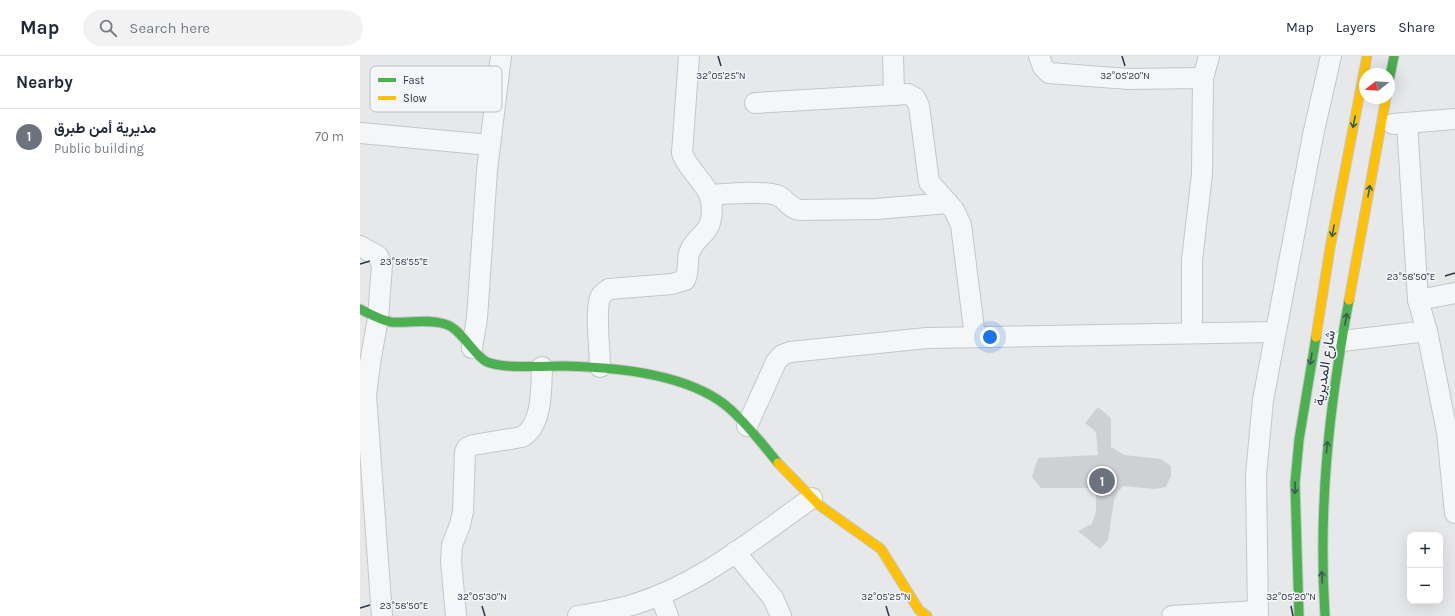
<!DOCTYPE html>
<meta charset="utf-8">
<style>
body{margin:0;font-family:Karla,Vazirmatn,sans-serif;background:#f2f2f3;color:#1f2937}
.controls{position:absolute;right:12px;bottom:12px;display:grid;overflow:hidden;border-radius:8px;box-shadow:0 4px 16px #0002}
.controls button{width:36px;height:36px;display:grid;place-items:center;padding:0;border:0;border-bottom:1px solid #e0e1e3;background:#fff;color:#1f2937;font:20px sans-serif}
.compass{position:absolute;left:999px;top:12px;width:36px;height:36px;border-radius:50%;background:#fff;box-shadow:0 4px 16px #0002;rotate:253deg}
.you{position:absolute;left:630px;top:281px;width:14px;height:14px;margin:-10px;border:3px solid #fff;border-radius:50%;background:#1a73e8;box-shadow:0 0 0 6px #1a73e833}
.badge{display:grid;place-items:center;width:26px;height:26px;border-radius:50%;background:#6c737f;color:#fff;font-size:13px;font-weight:700}
.pin{position:absolute;translate:-50% -50%;border:2px solid #fff;box-shadow:0 1px 4px #0006}
.list{margin:0;padding:0;list-style:none}
h2{display:flex;justify-content:space-between;align-items:center;height:52px;margin:0;padding:0 16px;font-size:17px}
h2 small{font-size:13px;font-weight:400;color:#747a83}
.list li{display:grid;grid-template-columns:26px 1fr auto;gap:12px;align-items:center;box-sizing:border-box;height:56px;padding:0 16px;border-top:1px solid #e0e1e3}
.list b{display:block;font-size:15px;white-space:nowrap}
.list p{margin:0;font-size:13px;white-space:nowrap;color:#747a83}
.list em{font-size:13px;font-style:normal;color:#747a83}
.icon{flex:none;width:22px;height:22px;fill:none;stroke:currentColor;stroke-width:2;stroke-linecap:round;stroke-linejoin:round}
.map{position:relative;flex:none;width:1095px;height:560px;overflow:hidden}
header{display:flex;align-items:center;gap:24px;box-sizing:border-box;height:56px;padding:0 20px;background:#fff;border-bottom:1px solid #e0e1e3}
header strong{font-size:19px}
nav{display:flex;gap:22px;margin-inline-start:auto;font-size:14px}
.search{width:280px;height:36px;background:#f2f2f3;display:flex;align-items:center;gap:10px;box-sizing:border-box;padding:0 14px;border-radius:22px;color:#747a83;font-size:15px}
main{display:flex}
aside{flex:1;background:#fff}
.map>svg:first-child{display:block}
.building{fill:#ced0d3}
.lines{fill:none;stroke-linecap:round;stroke-linejoin:round}
.street-casing{stroke:#c4c6c8;stroke-width:22}
.fast-casing{stroke:#c4c6c8;stroke-width:11}
.slow-casing{stroke:#c4c6c8;stroke-width:11}
.street{stroke:#f5f6f7;stroke-width:20}
.fast{stroke:#4caf50;stroke-width:9}
.slow{stroke:#ffc107;stroke-width:9}
.oneway{stroke:#375f49}
.ticks{fill:none;stroke:#2b3445;stroke-width:1.5}
.labels{text-anchor:middle;stroke-width:3;stroke-linejoin:round;paint-order:stroke}
.street-label{font-size:14px;fill:#2b3445;stroke:#f4f6f9}
.key{fill:#f4f6f9;stroke:#b8bcc3;stroke-width:1}
.key-label{font-size:11px;fill:#2b3445}
.ticks-label{font-size:10px;text-anchor:middle;fill:#2b3445;stroke:#f4f6f9;stroke-width:3;stroke-linejoin:round;paint-order:stroke}
</style>
<header>
<strong>Map</strong>
<div class="search"><svg class="icon" aria-label="search" viewBox="0 0 24 24"><circle cx="10" cy="10" r="6"/><path d="M15 15l6 6"/></svg>Search here</div>
<nav><a>Map</a><a>Layers</a><a>Share</a></nav>
</header>
<main>
<aside>
<h2>Nearby<small></small></h2>
<ul class="list">
<li><span class="badge">1</span><div><b>مديرية أمن طبرق</b><p>Public building</p></div><em>70 m</em></li>
</ul>
</aside>
<div class="map">
<svg width="1095" height="560" viewBox="0 0 1095 560">
<rect width="100%" height="100%" fill="#e6e8ea"/>
<path class="building" d="M738 351 751 362V391L764 399 801 403 811 410V420L806 431 795 433 763 430 758 436 754 444 748 484 740 493 718 475 732 468 736 455V432H681L672 421 678 402 738 399 736 376 725 367Z"/>
<g class="lines">
<defs>
<g id="street">
<path d="M533 0 534 39"/>
<path d="M679 0 683 11 689 17 769 23 843 22"/>
<path d="M395 47 548 38 555 42 559 50 569 126 594 154 601 169 615 281"/>
<path d="M1047 67 1058 244 1067 275 1087 376 1095 457"/>
<path d="M1033 68 1095 63"/>
<path d="M0 77 130 89"/>
<path d="M350 139C366 138 405 134 419 140 428 145 426 150 439 154L516 153 588 147"/>
<path d="M0 190 18 200 22 209 18 262 10 307 6 339 22 560"/>
<path d="M1058 244 1095 237"/>
<path d="M832 277V204L842 118 843 22 849 0"/>
<path d="M982 285 1067 275"/>
<path d="M112 292 117 262 127 114 141 0"/>
<path d="M240 311C240 294 235 256 240 242 242 237 246 235 249 233L312 228 325 224C329 216 327 206 329 197 334 184 340 183 347 173 353 165 353 147 349 138 342 123 327 112 322 97L329 0"/>
<path d="M387 370 416 306 422 299 430 296 567 282 914 276"/>
<path d="M375 496 413 542 421 560"/>
<path d="M300 539 308 560"/>
<path d="M96 560 91 505 92 489 100 469 103 455 105 396 107 392 113 389 162 381C183 369 181 332 182 311"/>
<path d="M218 560C237 557 256 554 275 548 341 528 396 481 452 442"/>
<path d="M812 560 897 555"/>
<path d="M898 560 896 419 903 344 953 79 971 0"/>
</g>
<g id="fast">
<path d="M1029 25 1034 0"/>
<path d="M0 253C10 258 20 264 31 266 48 268 65 262 85 268 101 272 115 301 127 306 144 313 183 310 203 310 253 311 330 317 370 353 388 369 403 389 418 407"/>
<path d="M939 560 935 427 939 384 956 281"/>
<path d="M965 560C958 451 969 351 989 244"/>
</g>
<g id="slow">
<path d="M989 244 1026 42"/>
<path d="M956 281 970 192 1007 0"/>
<path d="M418 407 459 449 521 493 559 554 567 560"/>
</g>
</defs>
<use href="#street" class="street-casing"/>
<use href="#fast" class="fast-casing"/>
<use href="#slow" class="slow-casing"/>
<use href="#street" class="street"/>
<use href="#fast" class="fast"/>
<use href="#slow" class="slow"/>
</g>
<defs><path id="oneway-shaft" d="M-6 0H5M1.5-3L5.5 0L1.5 3" fill="none" stroke-width="1.6" stroke-linecap="round" stroke-linejoin="round"/></defs>
<g class="oneway">
<use href="#oneway-shaft" transform="translate(994 66) rotate(101)"/>
<use href="#oneway-shaft" transform="translate(1009 135) rotate(-80)"/>
<use href="#oneway-shaft" transform="translate(973 175) rotate(101)"/>
<use href="#oneway-shaft" transform="translate(986 263) rotate(-79)"/>
<use href="#oneway-shaft" transform="translate(951 303) rotate(99)"/>
<use href="#oneway-shaft" transform="translate(967 391) rotate(-84)"/>
<use href="#oneway-shaft" transform="translate(935 432) rotate(91)"/>
<use href="#oneway-shaft" transform="translate(962 521) rotate(-94)"/>
</g>
<path class="ticks" d="M358 0 361 10M762 0 765 10M0 208 10 205M1085 220 1095 217M122 550 125 560M526 550 529 560M931 550 933 560M0 552 10 549"/>
<g class="labels">
<g class="street-label">
<text transform="translate(964 312) rotate(-81)" y="5">شارع المديرية</text>
</g>
</g>
<rect x="10" y="10" width="132" height="46" rx="6" class="key"/>
<rect x="18" y="22" width="18" height="4" fill="#4caf50"/>
<rect x="18" y="40" width="18" height="4" fill="#ffc107"/>
<g class="key-label">
<text x="43" y="28">Fast</text>
<text x="43" y="46">Slow</text>
</g>
<g class="ticks-label">
<text x="361" y="23">32°05'25"N</text>
<text x="765" y="23">32°05'20"N</text>
<text x="44" y="209">23°58'55"E</text>
<text x="1051" y="224">23°58'50"E</text>
<text x="122" y="544">32°05'30"N</text>
<text x="526" y="544">32°05'25"N</text>
<text x="931" y="544">32°05'20"N</text>
<text x="44" y="553">23°58'50"E</text>
</g>
</svg>
<div class="controls">
<button>+</button>
<button>−</button>
</div>
<svg class="compass" viewBox="-18 -18 36 36"><path d="M0-13l5 13h-10z" fill="#e53935"/><path d="M0 13l5-13h-10z" fill="#747a83"/></svg>
<div class="you"></div>
<div class="pin badge" style="left:742px;top:425px">1</div>
</div>
</main>
